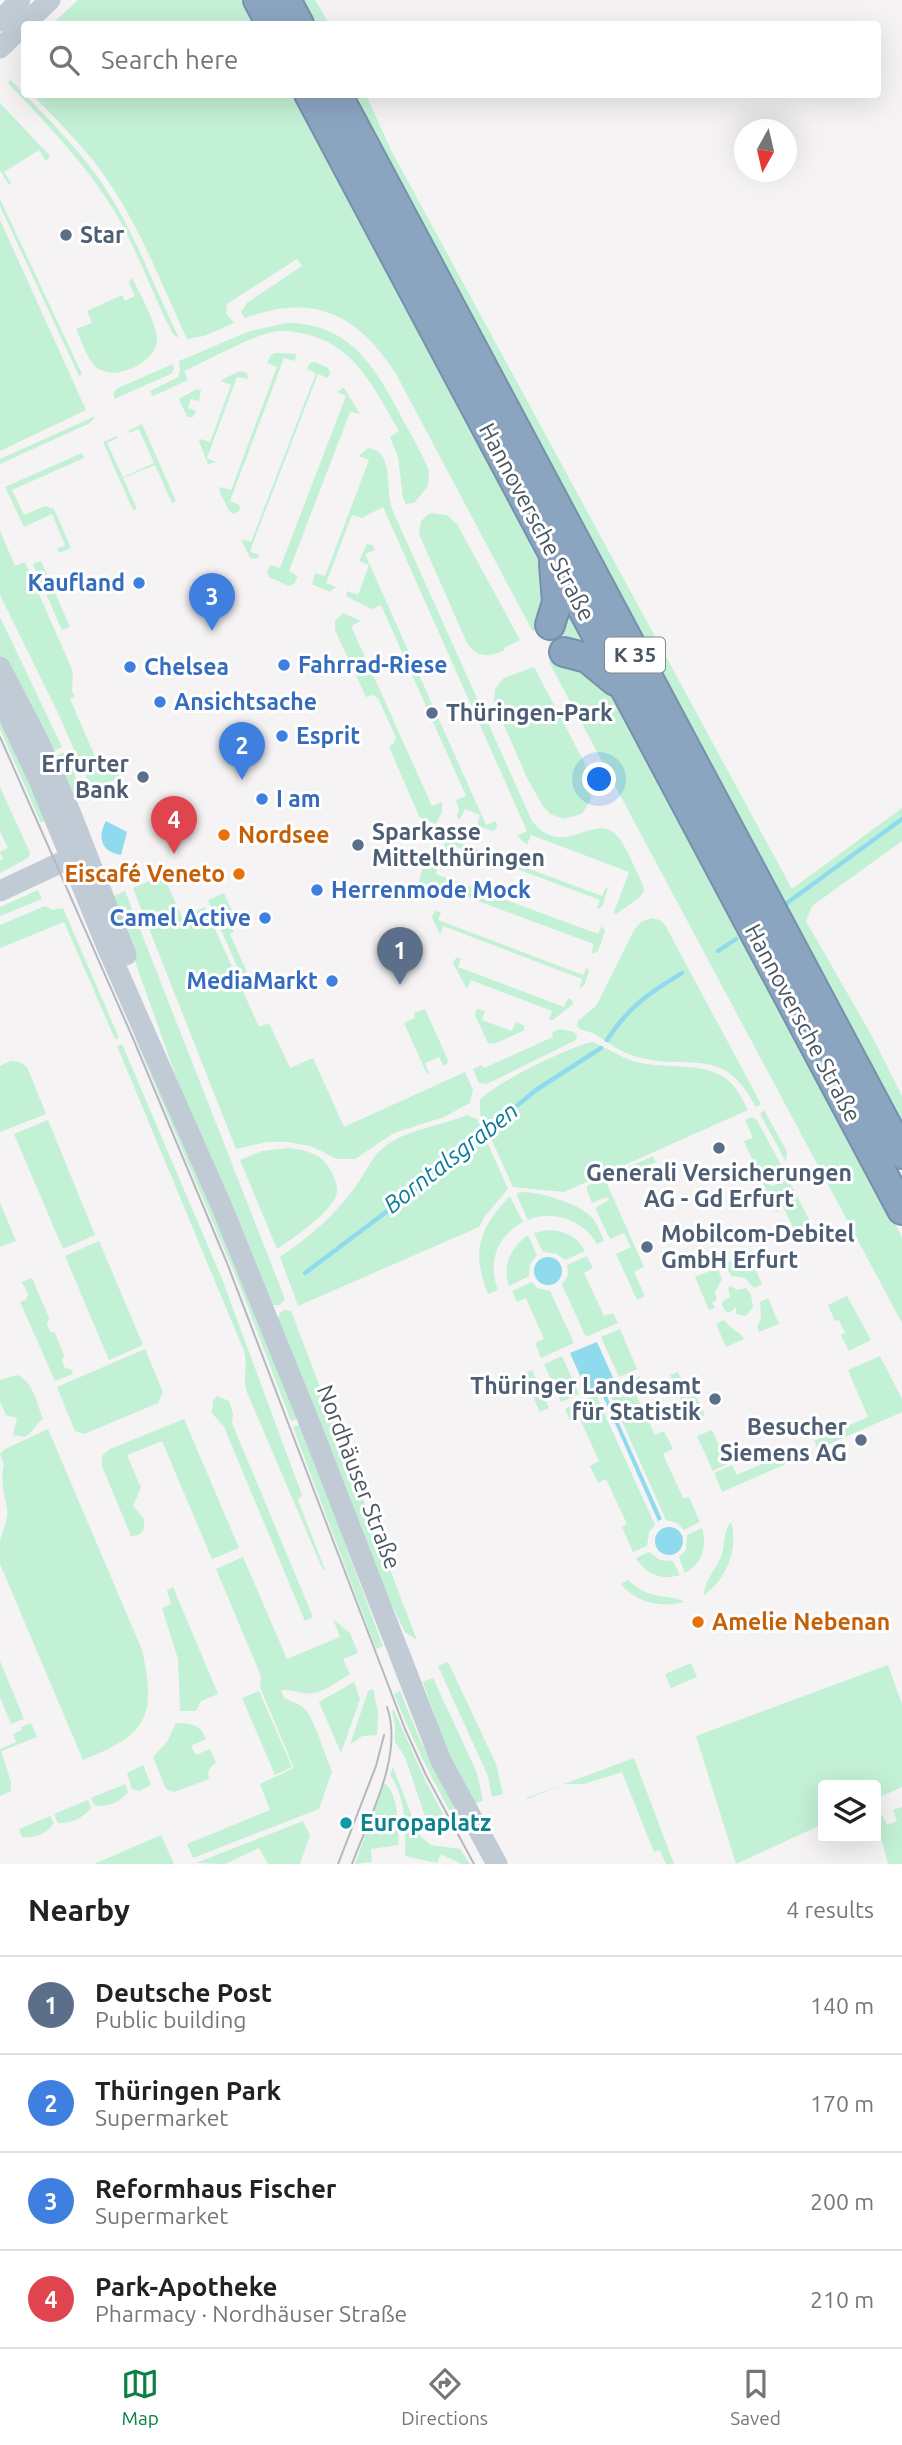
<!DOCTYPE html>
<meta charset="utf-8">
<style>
body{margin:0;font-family:Ubuntu,sans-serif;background:#f6f6f6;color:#222}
.controls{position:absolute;right:21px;bottom:21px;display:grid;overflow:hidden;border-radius:7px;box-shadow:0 7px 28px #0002}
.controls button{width:63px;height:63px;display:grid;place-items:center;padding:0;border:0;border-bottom:2px solid #e0e0e0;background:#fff;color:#222;font:35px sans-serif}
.compass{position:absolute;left:734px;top:119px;width:63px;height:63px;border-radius:50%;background:#fff;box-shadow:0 7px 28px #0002;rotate:188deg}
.you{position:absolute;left:600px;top:780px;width:24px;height:24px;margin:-18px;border:5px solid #fff;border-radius:50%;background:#1a73e8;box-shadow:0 0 0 10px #1a73e833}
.badge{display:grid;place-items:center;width:46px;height:46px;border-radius:50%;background:#0b8043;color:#fff;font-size:23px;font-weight:700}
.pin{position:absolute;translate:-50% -58px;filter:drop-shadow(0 2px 4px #0008)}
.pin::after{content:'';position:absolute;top:37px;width:24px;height:21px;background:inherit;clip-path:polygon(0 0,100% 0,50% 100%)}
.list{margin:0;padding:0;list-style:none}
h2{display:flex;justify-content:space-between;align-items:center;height:91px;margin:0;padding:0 28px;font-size:30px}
h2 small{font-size:23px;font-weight:400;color:#767676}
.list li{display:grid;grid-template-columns:46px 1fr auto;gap:21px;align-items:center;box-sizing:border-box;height:98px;padding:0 28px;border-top:2px solid #e0e0e0}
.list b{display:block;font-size:26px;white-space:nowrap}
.list p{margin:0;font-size:23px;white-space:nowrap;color:#767676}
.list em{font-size:23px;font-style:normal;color:#767676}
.icon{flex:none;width:38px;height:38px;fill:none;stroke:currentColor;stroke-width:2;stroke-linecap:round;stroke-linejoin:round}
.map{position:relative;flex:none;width:902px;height:1864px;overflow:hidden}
.search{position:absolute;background:#fff;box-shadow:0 7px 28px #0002;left:21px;right:21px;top:21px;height:77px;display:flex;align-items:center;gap:18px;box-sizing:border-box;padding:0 24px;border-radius:7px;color:#767676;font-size:26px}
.sheet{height:483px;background:#fff}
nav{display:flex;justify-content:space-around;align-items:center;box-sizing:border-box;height:98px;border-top:2px solid #e0e0e0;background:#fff;font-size:19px;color:#767676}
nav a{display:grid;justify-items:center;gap:4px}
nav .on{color:#0b8043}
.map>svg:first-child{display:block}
.green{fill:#c3f1d5}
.water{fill:#90daee}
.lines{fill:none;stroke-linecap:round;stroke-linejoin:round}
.stream{stroke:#90daee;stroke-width:4.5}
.highway-casing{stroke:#7690ad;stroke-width:32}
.secondary{stroke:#c1cbd6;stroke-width:21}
.highway{stroke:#8ba5c1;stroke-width:28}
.tram{stroke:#b5b8bd;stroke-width:2}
.service-dot{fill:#5c6f8a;stroke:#fff;stroke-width:2.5}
.shop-dot{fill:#3f7fe0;stroke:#fff;stroke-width:2.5}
.food-dot{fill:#e8710a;stroke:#fff;stroke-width:2.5}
.culture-dot{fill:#0f9aa8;stroke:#fff;stroke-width:2.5}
.labels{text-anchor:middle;stroke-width:6;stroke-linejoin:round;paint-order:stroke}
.shield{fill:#fff;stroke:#808990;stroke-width:2}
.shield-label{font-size:21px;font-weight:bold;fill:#4a5661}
.service-label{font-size:23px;font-weight:bold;fill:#4e5e75;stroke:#fff;text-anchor:start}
.street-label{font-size:23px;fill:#4a5661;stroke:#fff}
.shop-label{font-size:23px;font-weight:bold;fill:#366cbe;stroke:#fff;text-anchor:start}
.food-label{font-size:23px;font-weight:bold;fill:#c56008;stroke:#fff;text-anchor:start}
.culture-label{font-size:23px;font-weight:bold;fill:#0d838f;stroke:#fff;text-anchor:start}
.water-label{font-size:24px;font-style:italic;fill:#0c7c9b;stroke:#fff}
</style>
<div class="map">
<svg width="902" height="1864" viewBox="0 0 902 1864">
<rect width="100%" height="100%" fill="#f5f3f3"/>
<g class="green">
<path d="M78 0H243L257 24H52Z"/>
<path d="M302 0H315L329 24H315Z"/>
<path d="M10 79C40 111 74 143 99 179 133 227 153 285 179 338L173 334C152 294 138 251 115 212 85 163 47 124 8 83Z"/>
<path d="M33 95H294L549 576 539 626 533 632 395 372C356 313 313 293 245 318L241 312 247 303 302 266 297 259 227 304 226 313 234 323 204 336 187 339C163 287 142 232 110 184 89 151 59 123 33 95Z"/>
<path d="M352 95H366L391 150 792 889 902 808V841L812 906 806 921 873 1038 902 1096V1136Z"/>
<path d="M0 103 50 156 46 161 39 150 4 172 11 183 9 185 0 170Z"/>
<path d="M0 199 82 374 79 376 0 206Z"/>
<path d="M0 220 86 410 0 451Z"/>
<path d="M132 278C139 292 157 324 157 339 157 362 116 382 97 368 87 360 82 341 76 329L92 323 87 311 122 295 125 301 135 296 129 282Z"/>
<path d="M287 323C350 323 376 368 402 418 411 435 422 453 429 471L428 486 414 503 406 504 403 498 398 457 390 437 399 431C376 392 358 349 310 335 297 332 282 329 268 333 239 342 211 359 184 371L188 380 153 396 150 391 178 377 180 370 179 361 250 331Z"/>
<path d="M276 353 296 354 295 361 284 358 230 501 241 506 238 512 233 514 229 511 219 490 220 487 231 490 277 367 267 363 271 355Z"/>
<path d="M315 362 328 368 330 373 328 378 318 374 250 551 260 556 256 559 250 558 241 539 251 542 316 373 307 369 310 363Z"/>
<path d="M173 364 174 369 171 374 114 399V392L118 388Z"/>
<path d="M240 371 247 373 248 379 237 377 207 458 216 462 208 464 199 441 200 439 210 442 231 385 221 381 223 379Z"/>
<path d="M344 388 360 414 350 412 289 571 298 576 294 584 289 586 269 577 267 573 270 565 280 568 346 396 337 392Z"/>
<path d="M197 389 201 390 199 401 191 399 188 408 196 411 193 417H187L179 399Z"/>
<path d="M93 417H95L90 423 0 464V459Z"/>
<path d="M142 424 176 501 172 503 155 465 123 478 137 509 133 510 103 442 117 436 118 438 107 443 123 477 154 463 139 429 129 433 128 431Z"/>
<path d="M368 448C395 451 385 491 392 509L532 821C562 859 591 816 613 832 625 841 636 872 643 885L644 891 640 897 615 915 614 912 629 872 531 835 527 845 517 836 527 831 383 507 362 518 352 515 326 583 336 587 330 592 312 584 315 573 325 576 369 460 359 456Z"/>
<path d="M82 453 84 458 12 490 24 515 45 506 54 509 71 548 59 553 57 549 65 545 52 514 24 527 5 487Z"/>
<path d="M430 513 447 515 457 524 520 640 504 648 505 650C489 657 478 659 467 643L419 534 421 521Z"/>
<path d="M0 531 15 566 25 562 73 672 72 691 75 696 70 699 97 761 102 760 104 762 111 759 120 777 92 790 58 713 0 595Z"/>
<path d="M367 544 372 545 375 550 365 554 486 825 496 821 497 827 494 831 477 826 480 815 465 809 460 819 457 817 459 809 456 800 466 796 381 605 371 609 346 596 347 591 358 595 369 565 359 561Z"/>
<path d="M41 561 70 627 62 630 33 564Z"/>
<path d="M569 611 587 646 551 645 548 640Z"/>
<path d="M343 613 361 621 351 626 432 806 442 802V812L436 824 420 818 389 747 394 743 396 738 378 698 373 695 366 697 335 630V621Z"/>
<path d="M0 617 62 747 54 751 0 659Z"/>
<path d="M555 661 569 663 604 683 621 709 902 1237V1323L549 662Z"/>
<path d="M534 667 583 760 590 779 591 799 582 814 564 819 550 814 543 806 527 778 494 702 495 689 504 678Z"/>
<path d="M0 716 48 820 41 823 0 729Z"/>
<path d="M64 752 84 794 70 801 56 756Z"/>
<path d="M0 787 30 853 28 858 0 873V861L3 859 0 852 8 848 0 831Z"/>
<path d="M453 830 457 832 454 841 602 896 606 887 608 888 602 907 597 909 600 900 452 845 449 854 443 848 448 833Z"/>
<path d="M429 862 438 865 436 874 598 934 602 926 605 931 598 951 591 954 594 944 432 884 428 893 421 890 418 883 424 865Z"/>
<path d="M163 875 182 917 205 907 259 1027 269 1023 290 1068 313 1058 344 1127 465 1072 473 1090 470 1103 444 1117 394 1133 355 1159H337L311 1146 287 1142H267L236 1149 133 888Z"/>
<path d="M38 890 42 899 0 916V907Z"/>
<path d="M125 891 285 1299 280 1305H271L194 1127 112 897Z"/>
<path d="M224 893 235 917 219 925 208 900Z"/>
<path d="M45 906 52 910 63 908 119 1038 115 1039 64 922 0 948V925Z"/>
<path d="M435 911 441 912 438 920 583 975 587 967 589 971 584 986 579 988 582 979 443 926 440 935 432 917Z"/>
<path d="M651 918 660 920 665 925 761 1104 756 1107C722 1042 690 1073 634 1056 619 1051 609 1043 596 1035 589 1030 583 1033 577 1026L578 1021 596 1006 634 930 641 922Z"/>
<path d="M231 925 234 931 230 934 247 972 241 975 221 930Z"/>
<path d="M456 958H461L458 967 564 1007 568 998 573 1001V1004L553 1020H549L552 1011 471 980 467 989 453 963Z"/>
<path d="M425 1009 448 1060 447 1064 444 1066 439 1057 425 1063 429 1073 427 1074 404 1023 415 1018 414 1013Z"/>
<path d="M477 1009 485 1011 482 1020 512 1031 516 1022 523 1025 525 1030 494 1044 488 1043 475 1015Z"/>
<path d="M559 1029 574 1032 577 1036 576 1040 487 1084 479 1083 473 1069 482 1065 484 1068 553 1037 552 1033Z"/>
<path d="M141 1035 299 1419 291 1421 241 1289 135 1038Z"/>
<path d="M593 1042C608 1048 620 1058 637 1062 665 1070 709 1060 731 1083 738 1090 743 1101 748 1110L564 1192 513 1187 480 1114V1100C493 1084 572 1045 593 1042Z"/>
<path d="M122 1044 222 1279 302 1495 298 1500 325 1570H323L246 1390C243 1377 248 1365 244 1351L117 1046Z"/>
<path d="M11 1061 19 1062 27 1067 46 1114 0 1132V1066Z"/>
<path d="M764 1110 787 1152 786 1162 760 1114Z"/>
<path d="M467 1115 477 1119 508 1189 485 1216 479 1227 298 1306 280 1257C309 1238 338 1212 358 1183 367 1170 373 1154 387 1145 411 1128 441 1126 467 1115Z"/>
<path d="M752 1117 757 1120 781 1165 765 1172 771 1186 788 1179 811 1223 794 1230 784 1208 776 1212 744 1141 753 1138 745 1120Z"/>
<path d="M48 1120 95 1235 63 1249 14 1134Z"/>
<path d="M289 1148C306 1150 323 1154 331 1171 334 1177 338 1186 337 1192 335 1210 291 1240 277 1249L240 1160 262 1151Z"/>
<path d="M653 1156 656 1162 607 1184 644 1267 634 1272 645 1296 637 1300 616 1254 631 1247 624 1233 610 1239 595 1208 609 1200 607 1197 592 1203 587 1190V1186Z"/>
<path d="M524 1192C543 1193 582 1204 594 1220 598 1226 601 1234 604 1241L597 1244C584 1221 553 1209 528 1220L517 1196V1193Z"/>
<path d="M510 1196 523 1222C497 1236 487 1262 498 1290L488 1294C471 1252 479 1228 510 1196Z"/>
<path d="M0 1203 16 1241 0 1247Z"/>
<path d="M548 1230C565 1231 577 1236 585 1251L565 1260 557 1254 543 1252 534 1233Z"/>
<path d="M528 1235 537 1255 530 1264 529 1276 509 1286C502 1265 511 1247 528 1235Z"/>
<path d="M99 1241 143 1345 109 1360 65 1256Z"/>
<path d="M748 1254 762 1284 754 1288 745 1278 731 1276 725 1264Z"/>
<path d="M587 1256 593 1268 584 1273 604 1316 613 1313 618 1323 586 1337 562 1285 568 1275 567 1265Z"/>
<path d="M717 1268 722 1279 715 1292 717 1300 712 1303 715 1308 709 1310 695 1277Z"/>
<path d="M32 1278 49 1318 47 1324 50 1331 55 1333 64 1355 62 1361 65 1368 71 1369 73 1374 55 1381 20 1302 26 1300 28 1294 22 1282Z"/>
<path d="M532 1282 537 1288 550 1291 574 1343 541 1358 535 1343 544 1339 526 1298 517 1302 512 1291Z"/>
<path d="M730 1286 738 1290 746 1288 751 1295 753 1307 746 1316 736 1314V1307L730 1312H726L722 1305 723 1301 730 1297 728 1288Z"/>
<path d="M847 1296 871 1340 849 1351 841 1335 845 1333 839 1320 835 1321 828 1305Z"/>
<path d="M768 1298 779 1324 759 1332 757 1327 761 1318 760 1302Z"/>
<path d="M284 1310 291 1311 417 1640 405 1632 376 1573 277 1321 280 1313Z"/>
<path d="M724 1320C730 1329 740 1331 744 1339L726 1347 716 1324Z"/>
<path d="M620 1329 637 1369 619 1377 601 1337Z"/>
<path d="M145 1349 163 1392 158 1403 84 1434 75 1431 57 1387Z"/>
<path d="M562 1356 579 1394 561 1402 544 1364Z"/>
<path d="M880 1356 902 1399V1412L818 1449 814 1441 868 1417 848 1370Z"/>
<path d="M532 1370 549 1408 540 1412 523 1374Z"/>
<path d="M678 1372 686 1388 691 1386 705 1415 691 1422 670 1375Z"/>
<path d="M17 1375C33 1381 37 1404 43 1419 36 1424 33 1432 25 1437L13 1435 17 1418 6 1415 0 1402V1380Z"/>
<path d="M640 1376 646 1390 636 1395 655 1435 664 1431 673 1449 663 1454 683 1498 689 1497 700 1522 684 1530 677 1523 666 1520 608 1390Z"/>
<path d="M596 1395 655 1525 649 1532 647 1546 633 1552 622 1527 627 1524 606 1479 598 1483 590 1466 599 1461 579 1417 570 1420 565 1409Z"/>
<path d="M217 1396 229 1401 233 1414 232 1423 313 1617 305 1621 224 1427 212 1413 213 1401Z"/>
<path d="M184 1419 239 1548 212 1559 162 1441 127 1455 141 1488 133 1506 144 1519V1529L139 1535 131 1536 102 1466V1456L110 1449Z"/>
<path d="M301 1424 383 1646 376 1649 293 1427Z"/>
<path d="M48 1429 142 1650C157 1718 147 1734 83 1760L0 1564C0 1557 0 1549 0 1541 2 1530 9 1520 7 1508 4 1493 0 1481 4 1464L0 1454 5 1449Z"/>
<path d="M712 1430 727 1464 713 1471 697 1436Z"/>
<path d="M791 1451 795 1460 722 1492 714 1473 732 1465 737 1475Z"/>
<path d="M731 1522C739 1549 726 1580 704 1595 704 1580 717 1569 722 1554 725 1543 723 1532 731 1522Z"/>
<path d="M702 1528C707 1547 703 1563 685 1573L679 1557 686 1550 687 1535Z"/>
<path d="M649 1552 660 1560 673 1561 680 1575C660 1581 646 1574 636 1558Z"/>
<path d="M243 1557 287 1659 340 1637 333 1619 350 1633 358 1653 343 1659 350 1674C336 1682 320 1697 303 1693 295 1692 290 1689 281 1690L284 1698C290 1701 299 1704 304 1708 313 1715 326 1758 332 1771L319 1809 193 1858 187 1844 270 1810 260 1784 294 1768 260 1687 261 1676 216 1569Z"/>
<path d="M628 1580C636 1587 644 1593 655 1595 666 1598 674 1596 684 1602 662 1608 636 1603 621 1584Z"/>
<path d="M173 1587 218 1694 201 1701 196 1711H180L178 1659 162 1608 171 1604 167 1590Z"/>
<path d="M0 1661 24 1719 11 1724 0 1697Z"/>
<path d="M448 1662 496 1764 503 1794 492 1797 488 1776 438 1666Z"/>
<path d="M691 1663 697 1677 671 1688 665 1674Z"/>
<path d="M888 1665 902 1704V1787L876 1799V1785H823V1824L736 1864 696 1736Z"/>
<path d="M433 1678 477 1773 483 1801 475 1803 456 1775 423 1682Z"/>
<path d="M354 1682 360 1699 341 1753 319 1702Z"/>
<path d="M373 1689 378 1712 377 1735 362 1736 350 1745 368 1691Z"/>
<path d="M259 1691 292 1767 275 1775 242 1698Z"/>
<path d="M400 1691 421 1742 459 1813 457 1824C433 1782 412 1739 394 1694Z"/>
<path d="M394 1710 426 1782 452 1831 440 1833 428 1825 405 1757 395 1742V1725L392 1711Z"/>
<path d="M31 1723 37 1737 1 1751 11 1782V1791L0 1796V1749L16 1742 13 1734 22 1730 21 1727Z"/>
<path d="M176 1723C191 1724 200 1723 206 1739L191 1746 196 1755 210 1749 216 1763C209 1767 207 1771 209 1779L174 1792 166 1789 153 1757 167 1742Z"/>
<path d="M634 1758 674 1864H666L660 1850 654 1852 622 1772 584 1784H564L527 1799 526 1798Z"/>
<path d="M143 1765 151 1785 139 1791 132 1789 127 1773Z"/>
<path d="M393 1767 419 1835 431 1845 460 1849 470 1864H461L441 1854 437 1863 405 1856C406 1829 406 1797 390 1775Z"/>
<path d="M384 1783C399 1792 398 1829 399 1845L371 1849 372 1862 355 1864Z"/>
<path d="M125 1784 128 1792C120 1802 107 1808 94 1805L91 1798Z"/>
<path d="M88 1800 91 1808C83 1818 71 1824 58 1823L54 1814Z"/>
<path d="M902 1807V1864H888L876 1818 882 1815 887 1825 897 1821 893 1810Z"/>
<path d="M50 1816 54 1823C46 1834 34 1839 22 1837L19 1829Z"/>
<path d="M303 1821 310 1835 300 1864H268L259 1848 225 1864 196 1863Z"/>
<path d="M161 1835 174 1864H94Z"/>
</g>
<g class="water">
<path d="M106 821 127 832 121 855C101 852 97 837 106 821Z"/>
<circle cx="548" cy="1271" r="14"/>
<path d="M597 1342 614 1380 587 1391 570 1353Z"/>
<path d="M605 1392 662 1519 658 1521 602 1394Z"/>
<circle cx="669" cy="1541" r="14"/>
</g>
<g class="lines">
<g class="stream">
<path d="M787 903 902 819"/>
<path d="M718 951 736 939"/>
<path d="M607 1040C630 1005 648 994 682 973"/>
<path d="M305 1273 410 1194 536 1090 601 1048"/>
</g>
<defs>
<g id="highway">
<path d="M258 0 271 24"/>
<path d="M286 0 299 24"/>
<path d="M309 94 902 1210"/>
<path d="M337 94 902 1154"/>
<path d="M550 625 557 602 554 564"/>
<path d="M564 652 587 658 615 681"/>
</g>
</defs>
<use href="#highway" class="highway-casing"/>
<g class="secondary">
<path d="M0 21 20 0"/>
<path d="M25 24 50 0"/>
<path d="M0 48 24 25"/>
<path d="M0 667 39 742 71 814 126 955"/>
<path d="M0 697 39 780 107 947 221 1205 310 1424 441 1761 497 1864"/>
<path d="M0 891 81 853"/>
</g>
<use href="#highway" class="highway"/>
<g class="tram">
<path d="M0 737 132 1036 227 1263 405 1729 426 1775 474 1864"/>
<path d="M338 1864 376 1766 384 1735"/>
<path d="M352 1864C369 1818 404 1755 387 1707"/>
</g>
</g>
<g class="service-dot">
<circle cx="66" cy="235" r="7"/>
<circle cx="432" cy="713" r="7"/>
<circle cx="143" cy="777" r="7"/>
<circle cx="358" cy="845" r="7"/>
<circle cx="719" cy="1148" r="7"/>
<circle cx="647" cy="1247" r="7"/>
<circle cx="715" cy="1399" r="7"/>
<circle cx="861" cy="1440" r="7"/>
</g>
<g class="shop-dot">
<circle cx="139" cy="583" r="7"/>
<circle cx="284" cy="665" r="7"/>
<circle cx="130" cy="667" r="7"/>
<circle cx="160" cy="702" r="7"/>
<circle cx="282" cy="736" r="7"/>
<circle cx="262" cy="799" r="7"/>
<circle cx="317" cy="890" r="7"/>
<circle cx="265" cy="918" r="7"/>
<circle cx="332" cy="981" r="7"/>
</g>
<g class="food-dot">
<circle cx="224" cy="835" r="7"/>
<circle cx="239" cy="874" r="7"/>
<circle cx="698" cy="1622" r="7"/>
</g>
<circle class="culture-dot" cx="346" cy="1823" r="7"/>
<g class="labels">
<rect class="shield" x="605" y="637.5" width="60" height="35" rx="5"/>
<g class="shield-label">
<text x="635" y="662">K 35</text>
</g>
<g class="service-label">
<text x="80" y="243">Star</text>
<text x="446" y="721">Thüringen-Park</text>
<text x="129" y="772" text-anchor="end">Erfurter<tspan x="129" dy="26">Bank</tspan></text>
<text x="372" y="840">Sparkasse<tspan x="372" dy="26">Mittelthüringen</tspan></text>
<text x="719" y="1181" text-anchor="middle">Generali Versicherungen<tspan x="719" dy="26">AG - Gd Erfurt</tspan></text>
<text x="661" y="1242">Mobilcom-Debitel<tspan x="661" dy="26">GmbH Erfurt</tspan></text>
<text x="701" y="1394" text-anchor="end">Thüringer Landesamt<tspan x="701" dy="26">für Statistik</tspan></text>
<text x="847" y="1435" text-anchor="end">Besucher<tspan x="847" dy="26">Siemens AG</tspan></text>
</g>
<g class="street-label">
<text transform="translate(537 522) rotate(62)" y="8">Hannoversche Straße</text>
<text transform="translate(803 1023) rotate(62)" y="8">Hannoversche Straße</text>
<text transform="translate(359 1477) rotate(69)" y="8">Nordhäuser Straße</text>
</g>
<g class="shop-label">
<text x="125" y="591" text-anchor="end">Kaufland</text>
<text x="298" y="673">Fahrrad-Riese</text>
<text x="144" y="675">Chelsea</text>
<text x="174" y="710">Ansichtsache</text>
<text x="296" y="744">Esprit</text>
<text x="276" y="807">I am</text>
<text x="331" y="898">Herrenmode Mock</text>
<text x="251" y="926" text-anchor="end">Camel Active</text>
<text x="318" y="989" text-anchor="end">MediaMarkt</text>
</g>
<g class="food-label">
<text x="238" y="843">Nordsee</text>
<text x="225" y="882" text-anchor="end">Eiscafé Veneto</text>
<text x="712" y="1630">Amelie Nebenan</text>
</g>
<g class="culture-label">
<text x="360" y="1831">Europaplatz</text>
</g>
<g class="water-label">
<text transform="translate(451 1158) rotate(-38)" y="8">Borntalsgraben</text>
</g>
</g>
</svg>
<div class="controls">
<button><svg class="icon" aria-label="layers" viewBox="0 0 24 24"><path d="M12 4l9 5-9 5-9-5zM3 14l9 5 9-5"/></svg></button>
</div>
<svg class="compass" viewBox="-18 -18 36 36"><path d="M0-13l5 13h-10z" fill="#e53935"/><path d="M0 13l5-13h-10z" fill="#767676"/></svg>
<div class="you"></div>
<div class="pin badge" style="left:400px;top:985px;background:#5c6f8a">1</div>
<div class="pin badge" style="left:242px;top:780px;background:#3f7fe0">2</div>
<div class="pin badge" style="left:212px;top:631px;background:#3f7fe0">3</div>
<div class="pin badge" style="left:174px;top:854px;background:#e0444e">4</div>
<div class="search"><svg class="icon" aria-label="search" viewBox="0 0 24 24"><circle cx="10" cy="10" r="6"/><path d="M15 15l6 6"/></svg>Search here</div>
</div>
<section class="sheet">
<h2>Nearby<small>4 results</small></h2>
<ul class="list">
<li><span class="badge" style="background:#5c6f8a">1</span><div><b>Deutsche Post</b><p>Public building</p></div><em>140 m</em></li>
<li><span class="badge" style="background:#3f7fe0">2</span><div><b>Thüringen Park</b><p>Supermarket</p></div><em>170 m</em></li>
<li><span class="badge" style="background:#3f7fe0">3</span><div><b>Reformhaus Fischer</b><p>Supermarket</p></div><em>200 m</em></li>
<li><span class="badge" style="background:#e0444e">4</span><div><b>Park-Apotheke</b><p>Pharmacy · Nordhäuser Straße</p></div><em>210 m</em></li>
</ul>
</section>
<nav>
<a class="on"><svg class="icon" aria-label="map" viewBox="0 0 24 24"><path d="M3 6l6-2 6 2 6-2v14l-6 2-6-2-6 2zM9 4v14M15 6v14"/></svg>Map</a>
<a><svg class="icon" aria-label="directions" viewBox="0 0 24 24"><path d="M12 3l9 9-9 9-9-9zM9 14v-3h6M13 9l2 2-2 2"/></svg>Directions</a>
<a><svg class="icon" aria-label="saved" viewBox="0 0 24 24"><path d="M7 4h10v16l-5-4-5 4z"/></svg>Saved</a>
</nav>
